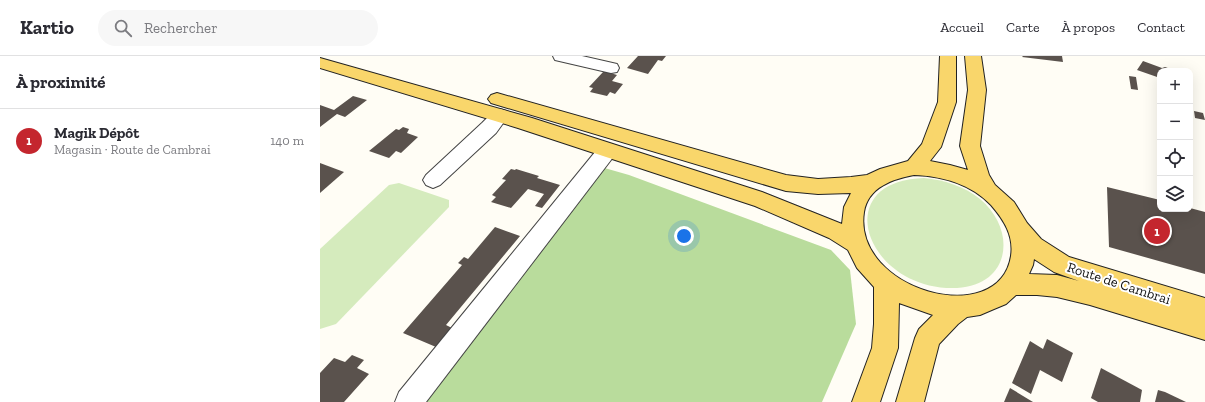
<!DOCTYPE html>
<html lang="fr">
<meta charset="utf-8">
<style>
body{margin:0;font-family:"Zilla Slab",serif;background:#f7f7f7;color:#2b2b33}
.controls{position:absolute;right:12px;top:12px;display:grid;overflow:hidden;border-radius:8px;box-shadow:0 4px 16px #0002}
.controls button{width:36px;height:36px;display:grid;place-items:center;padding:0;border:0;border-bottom:1px solid #e1e1e2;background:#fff;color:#2b2b33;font:20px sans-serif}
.you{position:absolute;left:364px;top:180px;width:14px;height:14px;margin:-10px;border:3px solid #fff;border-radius:50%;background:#1a73e8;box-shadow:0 0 0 6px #1a73e833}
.badge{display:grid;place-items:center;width:26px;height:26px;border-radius:50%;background:#c4262e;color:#fff;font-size:13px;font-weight:700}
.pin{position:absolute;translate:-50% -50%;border:2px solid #fff;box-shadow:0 1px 4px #0006}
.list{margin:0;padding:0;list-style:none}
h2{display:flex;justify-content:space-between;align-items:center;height:52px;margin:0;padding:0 16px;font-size:17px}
h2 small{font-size:13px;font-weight:400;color:#7c7c81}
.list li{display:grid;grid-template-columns:26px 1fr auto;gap:12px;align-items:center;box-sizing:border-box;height:64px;padding:0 16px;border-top:1px solid #e1e1e2}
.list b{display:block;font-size:15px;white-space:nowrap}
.list p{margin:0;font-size:13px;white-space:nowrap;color:#7c7c81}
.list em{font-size:13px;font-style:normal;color:#7c7c81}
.icon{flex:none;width:22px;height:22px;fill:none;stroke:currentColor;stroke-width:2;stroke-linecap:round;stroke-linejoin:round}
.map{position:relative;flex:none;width:885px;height:346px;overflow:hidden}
header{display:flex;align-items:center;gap:24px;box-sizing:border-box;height:56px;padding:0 20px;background:#fff;border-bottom:1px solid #e1e1e2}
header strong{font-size:19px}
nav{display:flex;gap:22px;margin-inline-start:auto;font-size:14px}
.search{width:280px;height:36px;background:#f7f7f7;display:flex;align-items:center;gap:10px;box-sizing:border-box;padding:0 14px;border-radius:22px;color:#7c7c81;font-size:15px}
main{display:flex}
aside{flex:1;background:#fff}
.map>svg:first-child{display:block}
.green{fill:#d5ebbd}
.forest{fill:#b9dc9c}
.building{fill:#5a524d}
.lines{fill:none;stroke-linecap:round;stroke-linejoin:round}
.minor-casing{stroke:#444;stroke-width:2}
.major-casing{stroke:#222;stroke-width:2}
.minor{fill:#fff;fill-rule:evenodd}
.major{fill:#f9d66b;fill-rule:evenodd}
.labels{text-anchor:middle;stroke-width:4;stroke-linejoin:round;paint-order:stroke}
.street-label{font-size:14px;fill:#111;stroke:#fff}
</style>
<header>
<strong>Kartio</strong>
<div class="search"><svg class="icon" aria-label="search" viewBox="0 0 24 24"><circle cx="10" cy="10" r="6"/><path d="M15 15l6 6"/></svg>Rechercher</div>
<nav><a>Accueil</a><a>Carte</a><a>À propos</a><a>Contact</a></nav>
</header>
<main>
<aside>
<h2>À proximité<small></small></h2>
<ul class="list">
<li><span class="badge">1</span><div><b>Magik Dépôt</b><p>Magasin · Route de Cambrai</p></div><em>140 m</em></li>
</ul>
</aside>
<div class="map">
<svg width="885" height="346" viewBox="0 0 885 346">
<rect width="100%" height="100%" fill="#fffdf5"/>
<g class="green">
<path d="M604 122C624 124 644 130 660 143 697 174 691 229 637 232 547 236 506 125 604 122Z"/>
<path d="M79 127 129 144V151L16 268 0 273V193L69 129Z"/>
</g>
<path class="forest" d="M281 111 309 119 511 194 530 214 536 268 502 346H95Z"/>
<g class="building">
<path d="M318 0H346L342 5 338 4 328 18 307 12Z"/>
<path d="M703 0H742L743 6 702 1Z"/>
<path d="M823 5 842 12 845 11 856 15H840V22L817 14Z"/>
<path d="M284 15 297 19 292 25 303 28 295 38 290 36 287 40 270 36 273 32 269 31Z"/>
<path d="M809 20 816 21 818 34 811 33Z"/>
<path d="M33 40 47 44 25 61 17 58 0 71V49L14 54Z"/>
<path d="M874 55 883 57 885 64 875 62Z"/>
<path d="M83 71 89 73 87 77 98 81 81 97 76 95 69 102 49 95 76 73 79 74Z"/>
<path d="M0 107 24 116 0 137Z"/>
<path d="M191 113 195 114 196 113 219 120 217 122 240 129 222 152 215 150 224 138 208 133 191 152 171 146 176 141 172 139 186 124 182 123Z"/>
<path d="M787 131 840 144V153L870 152 885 156V218L789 191Z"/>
<path d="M175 171 200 180 126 269 132 272 116 291 83 277 142 209 138 207 144 201 148 203Z"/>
<path d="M727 283 753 297 742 326 720 314 711 338 692 327 710 285 723 293Z"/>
<path d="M32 299 44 304 37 312 49 318 24 346H0V317L14 302 25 306Z"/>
<path d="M781 312 822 334 820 346H778L771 342Z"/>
<path d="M690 332 713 346H684Z"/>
<path d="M838 334 845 336 866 346H835Z"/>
</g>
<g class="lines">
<defs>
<g id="minor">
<path d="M233 0H262L297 8 299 12 297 16 291 17 235 4Z"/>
<path d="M180 53 186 55 189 59 176 77 120 129 113 132 106 129 103 124 106 119 162 67 174 55Z"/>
<path d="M287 88 294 90 297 95 294 100 106 346H75L79 336 280 90Z"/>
</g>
<path id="major" d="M620 0H636V46L621 91 610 105 630 109 648 114 640 90 648 34 645 0H661L666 34 660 90 669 119 675 129 694 146 707 167 721 183 749 201 885 242V284L770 249 737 241 717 239H696L686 248 674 253 660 259 647 261 638 268 619 288 604 346H576L595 282 599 273 613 259 579 247 578 292 560 346H532L552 292 554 268V231L537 212 528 194 509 182 435 150 198 72 0 12V2L212 62 442 136 522 168 524 151 531 137 498 138 466 135 171 47 168 43 171 39 177 37 466 119 498 123 531 121 547 119 560 113 588 105 602 88 618 46ZM594 119C622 120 651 128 671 149 684 164 694 180 691 200 679 275 532 234 544 156 548 131 573 123 594 119ZM714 203 734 216 759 225 737 219 709 218 713 209Z"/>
</defs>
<use href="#minor" class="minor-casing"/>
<use href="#major" class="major-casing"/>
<use href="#minor" class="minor"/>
<use href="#major" class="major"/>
</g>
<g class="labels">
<g class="street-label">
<text transform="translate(799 227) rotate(18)" y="5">Route de Cambrai</text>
</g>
</g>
</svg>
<div class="controls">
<button>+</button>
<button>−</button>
<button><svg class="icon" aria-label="locate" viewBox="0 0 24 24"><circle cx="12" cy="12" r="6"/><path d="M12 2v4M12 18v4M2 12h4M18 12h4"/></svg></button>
<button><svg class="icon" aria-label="layers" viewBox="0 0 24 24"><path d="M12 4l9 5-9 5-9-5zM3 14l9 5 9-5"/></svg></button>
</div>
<div class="you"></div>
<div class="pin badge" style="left:837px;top:175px">1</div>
</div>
</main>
